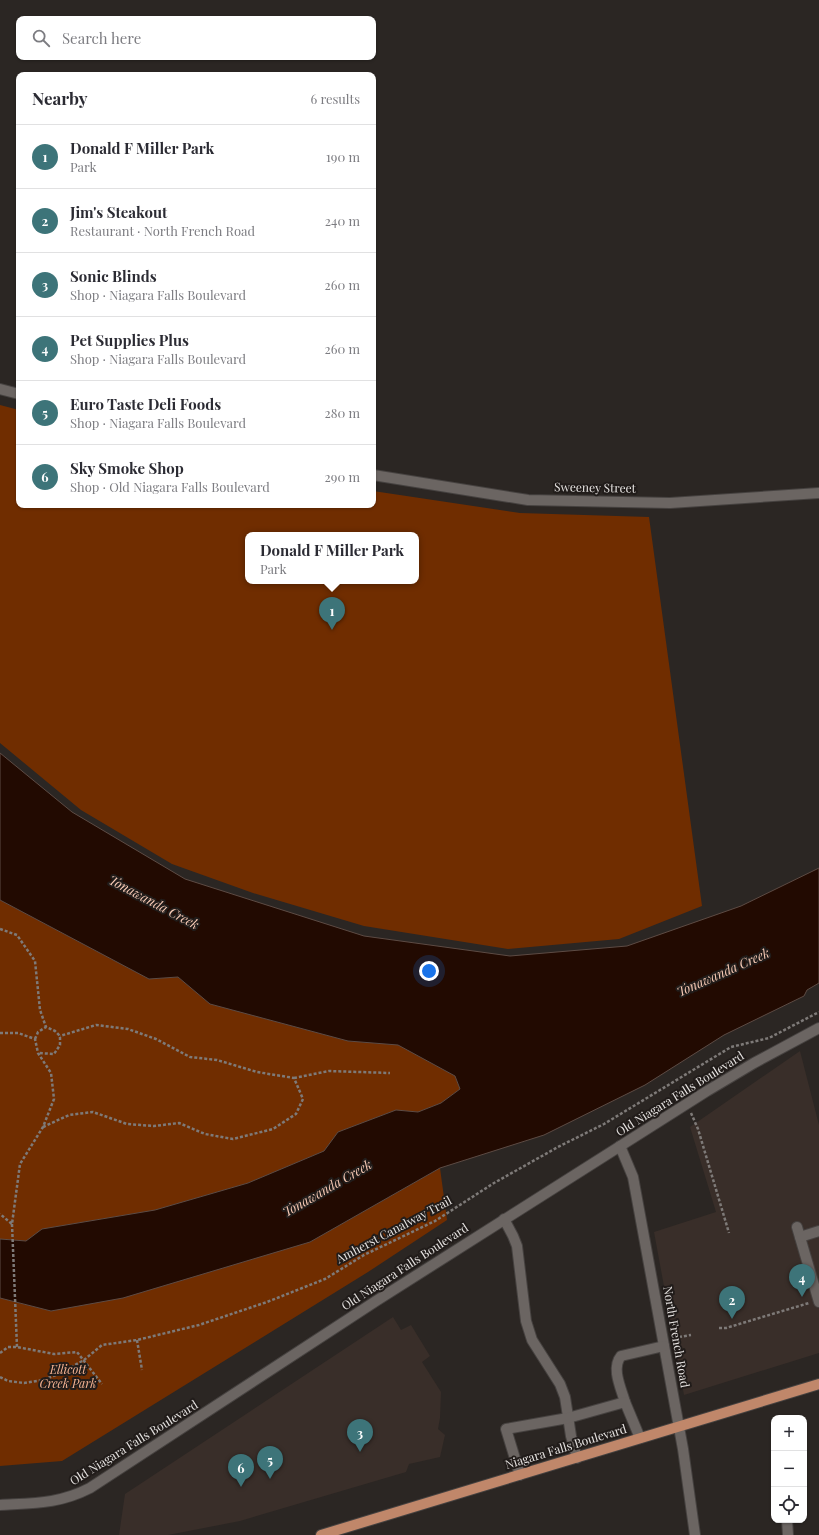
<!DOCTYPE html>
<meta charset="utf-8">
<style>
body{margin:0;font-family:"Playfair Display",serif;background:#f7f7f7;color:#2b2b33}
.controls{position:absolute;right:12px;bottom:12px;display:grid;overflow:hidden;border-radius:8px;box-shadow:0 1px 3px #0004}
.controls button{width:36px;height:36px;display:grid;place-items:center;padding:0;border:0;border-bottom:1px solid #e1e1e2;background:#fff;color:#2b2b33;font:20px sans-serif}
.you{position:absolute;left:429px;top:971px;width:14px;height:14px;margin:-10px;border:3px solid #fff;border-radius:50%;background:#1a73e8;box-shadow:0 0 0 6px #1a73e833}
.badge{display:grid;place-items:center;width:26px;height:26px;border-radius:50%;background:#3d7479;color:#fff;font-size:13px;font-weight:700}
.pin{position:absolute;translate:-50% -33px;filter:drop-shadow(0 1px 2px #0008)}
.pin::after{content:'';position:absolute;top:21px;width:14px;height:12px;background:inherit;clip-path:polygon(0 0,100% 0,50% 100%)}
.popup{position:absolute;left:245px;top:532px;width:174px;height:52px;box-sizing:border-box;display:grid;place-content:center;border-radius:8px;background:#fff;filter:drop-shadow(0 1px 3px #0005);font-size:13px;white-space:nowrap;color:#7c7c81}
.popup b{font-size:15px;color:#2b2b33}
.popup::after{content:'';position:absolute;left:50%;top:100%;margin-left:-8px;border:8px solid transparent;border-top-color:#fff}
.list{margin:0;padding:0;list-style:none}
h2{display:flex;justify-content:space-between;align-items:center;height:52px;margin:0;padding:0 16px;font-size:17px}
h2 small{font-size:13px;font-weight:400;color:#7c7c81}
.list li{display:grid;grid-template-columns:26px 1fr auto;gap:12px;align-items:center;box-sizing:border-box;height:64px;padding:0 16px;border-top:1px solid #e1e1e2}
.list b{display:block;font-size:15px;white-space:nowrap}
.list p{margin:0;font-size:13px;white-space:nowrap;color:#7c7c81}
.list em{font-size:13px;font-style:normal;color:#7c7c81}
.icon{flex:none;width:22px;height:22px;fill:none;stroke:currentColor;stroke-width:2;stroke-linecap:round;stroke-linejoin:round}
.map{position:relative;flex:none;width:819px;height:1535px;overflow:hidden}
.search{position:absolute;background:#fff;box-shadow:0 1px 3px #0004;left:16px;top:16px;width:360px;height:44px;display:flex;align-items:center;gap:10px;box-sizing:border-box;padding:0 14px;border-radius:8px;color:#7c7c81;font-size:15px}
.panel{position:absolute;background:#fff;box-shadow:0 1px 3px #0004;left:16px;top:72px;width:360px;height:436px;border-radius:8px}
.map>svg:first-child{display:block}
.built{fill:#392e29}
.green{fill:#702d00;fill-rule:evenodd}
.water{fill:#220a01;stroke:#5d4b44}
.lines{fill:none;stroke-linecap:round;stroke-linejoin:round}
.minor-casing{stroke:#464240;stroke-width:12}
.major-casing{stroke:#464240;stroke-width:12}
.path{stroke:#7e7a78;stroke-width:2.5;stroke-dasharray:3 2;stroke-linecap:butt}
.minor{stroke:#6b6562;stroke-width:10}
.major{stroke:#c0876a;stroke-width:10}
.labels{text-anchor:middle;stroke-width:4;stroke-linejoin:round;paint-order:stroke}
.street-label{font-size:12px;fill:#e6e3e1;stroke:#211c1a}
.park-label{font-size:12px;font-style:italic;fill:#f6b493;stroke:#211c1a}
.water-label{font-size:13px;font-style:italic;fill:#f8cbb6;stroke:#211c1a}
</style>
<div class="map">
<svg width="819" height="1535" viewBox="0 0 819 1535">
<rect width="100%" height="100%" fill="#2b2623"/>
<g class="built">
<path d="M800 1051 819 1125V1353L684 1395 654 1232 716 1212 690 1127Z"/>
<path d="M393 1317 401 1330 411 1325 430 1356 422 1362 441 1392 440 1418 438 1429 445 1435 440 1457 409 1464 406 1472 240 1521 168 1535H119L125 1494Z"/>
</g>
<g class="green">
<path d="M0 405 19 410V505H373V491L520 513 649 517 702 906 619 939 508 949 364 926 253 893 172 864 81 810 0 743ZM248 535H416V581H248Z"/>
<path d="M0 900 149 979 178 977 210 1004 348 1041 398 1045 455 1076 460 1089 441 1103 418 1112 396 1110 338 1132 324 1151 248 1183 155 1210 42 1229 26 1241 0 1239Z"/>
<path d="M440 1168 447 1220 368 1272 62 1461 0 1466V1298L51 1311 310 1242Z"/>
</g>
<path class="water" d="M0 753 72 812 185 879 364 936 510 956 627 946 741 906 819 868V983L807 990 804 996 724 1035 645 1085 544 1135 440 1168 310 1242 123 1298 51 1311 0 1298V1239L26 1241 42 1229 155 1210 248 1183 324 1151 338 1132 396 1110 418 1112 441 1103 460 1089 455 1076 398 1045 348 1041 210 1004 178 977 149 979 0 900Z"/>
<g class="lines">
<defs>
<g id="minor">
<path d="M0 389 19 394"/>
<path d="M373 475 528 500 670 503 819 493"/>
<path d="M620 1146 633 1177 683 1449 695 1535"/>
<path d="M504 1219 513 1236 517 1246 526 1321 532 1340 560 1384 565 1397 571 1436 577 1458"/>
<path d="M797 1227 819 1302"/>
<path d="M800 1237 819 1231"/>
<path d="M625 1402C621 1388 611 1368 621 1356L664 1346"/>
<path d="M520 1475 506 1429 568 1418 625 1402 640 1438"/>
<path d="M0 1505C34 1503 59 1504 90 1488L376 1301 707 1091 754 1063 819 1028"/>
<path d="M787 1520 788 1535"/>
</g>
<path id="major" d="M321 1535 819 1384"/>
</defs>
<use href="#minor" class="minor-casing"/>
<use href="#major" class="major-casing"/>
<g class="path">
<path d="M0 929 17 935 35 961 40 1010 46 1027"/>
<path d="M0 1033H18L35 1039 38 1053 51 1073 54 1099 43 1127 20 1164 12 1224 0 1214"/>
<path d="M35 1039 38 1032 46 1027 55 1031 60 1036V1045L54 1054 39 1053"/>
<path d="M294 1078 329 1071 390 1073"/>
<path d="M691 1113 698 1129 729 1233"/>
<path d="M43 1127 69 1115 93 1112 127 1124 154 1126 179 1123 205 1134 233 1139 273 1129 296 1114 303 1099 294 1078 257 1072 217 1060 190 1057 156 1039 128 1029 96 1025 60 1036"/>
<path d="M12 1224 17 1347"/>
<path d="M719 1328H726L809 1303"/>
<path d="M679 1337 691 1335"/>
<path d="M137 1340 142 1370"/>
<path d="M0 1353 8 1347H17L54 1354 77 1352 102 1384"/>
<path d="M0 1377 8 1381 24 1383 43 1380 61 1373 84 1360 102 1345 137 1340 199 1325 267 1302 325 1279 364 1255 435 1221 494 1183 558 1147 604 1124 731 1047 769 1038 819 1012"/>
</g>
<use href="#minor" class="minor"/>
<use href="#major" class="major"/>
</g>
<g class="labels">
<g class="street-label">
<text transform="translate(595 488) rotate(1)" y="4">Sweeney Street</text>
<text transform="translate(680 1094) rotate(-32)" y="4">Old Niagara Falls Boulevard</text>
<text transform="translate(394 1230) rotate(-28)" y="4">Amherst Canalway Trail</text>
<text transform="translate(405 1267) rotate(-33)" y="4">Old Niagara Falls Boulevard</text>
<text transform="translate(676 1337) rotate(80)" y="4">North French Road</text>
<text transform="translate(134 1443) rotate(-32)" y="4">Old Niagara Falls Boulevard</text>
<text transform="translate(566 1447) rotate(-17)" y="4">Niagara Falls Boulevard</text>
</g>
<g class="park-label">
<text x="68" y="1374">Ellicott<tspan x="68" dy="14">Creek Park</tspan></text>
</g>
<g class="water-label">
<text transform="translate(154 902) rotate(28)" y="5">Tonawanda Creek</text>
<text transform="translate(723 972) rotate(-24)" y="5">Tonawanda Creek</text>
<text transform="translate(327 1188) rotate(-30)" y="5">Tonawanda Creek</text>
</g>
</g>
</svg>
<div class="controls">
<button>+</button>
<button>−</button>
<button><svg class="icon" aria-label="locate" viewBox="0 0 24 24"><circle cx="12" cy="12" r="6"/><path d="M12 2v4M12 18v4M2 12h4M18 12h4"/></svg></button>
</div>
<div class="you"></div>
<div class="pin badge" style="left:332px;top:630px">1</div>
<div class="popup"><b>Donald F Miller Park</b>Park</div>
<div class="pin badge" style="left:732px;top:1319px">2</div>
<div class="pin badge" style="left:360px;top:1452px">3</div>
<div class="pin badge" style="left:802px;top:1297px">4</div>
<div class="pin badge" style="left:270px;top:1479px">5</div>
<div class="pin badge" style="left:241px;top:1487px">6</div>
<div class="search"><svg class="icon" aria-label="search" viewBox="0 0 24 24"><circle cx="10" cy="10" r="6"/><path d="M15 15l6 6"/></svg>Search here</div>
<section class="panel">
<h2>Nearby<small>6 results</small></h2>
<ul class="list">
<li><span class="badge">1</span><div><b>Donald F Miller Park</b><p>Park</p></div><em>190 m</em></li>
<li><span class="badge">2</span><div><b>Jim's Steakout</b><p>Restaurant · North French Road</p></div><em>240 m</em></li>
<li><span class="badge">3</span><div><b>Sonic Blinds</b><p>Shop · Niagara Falls Boulevard</p></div><em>260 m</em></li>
<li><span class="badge">4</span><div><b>Pet Supplies Plus</b><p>Shop · Niagara Falls Boulevard</p></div><em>260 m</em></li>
<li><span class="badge">5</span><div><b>Euro Taste Deli Foods</b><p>Shop · Niagara Falls Boulevard</p></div><em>280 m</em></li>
<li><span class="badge">6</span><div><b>Sky Smoke Shop</b><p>Shop · Old Niagara Falls Boulevard</p></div><em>290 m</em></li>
</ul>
</section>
</div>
